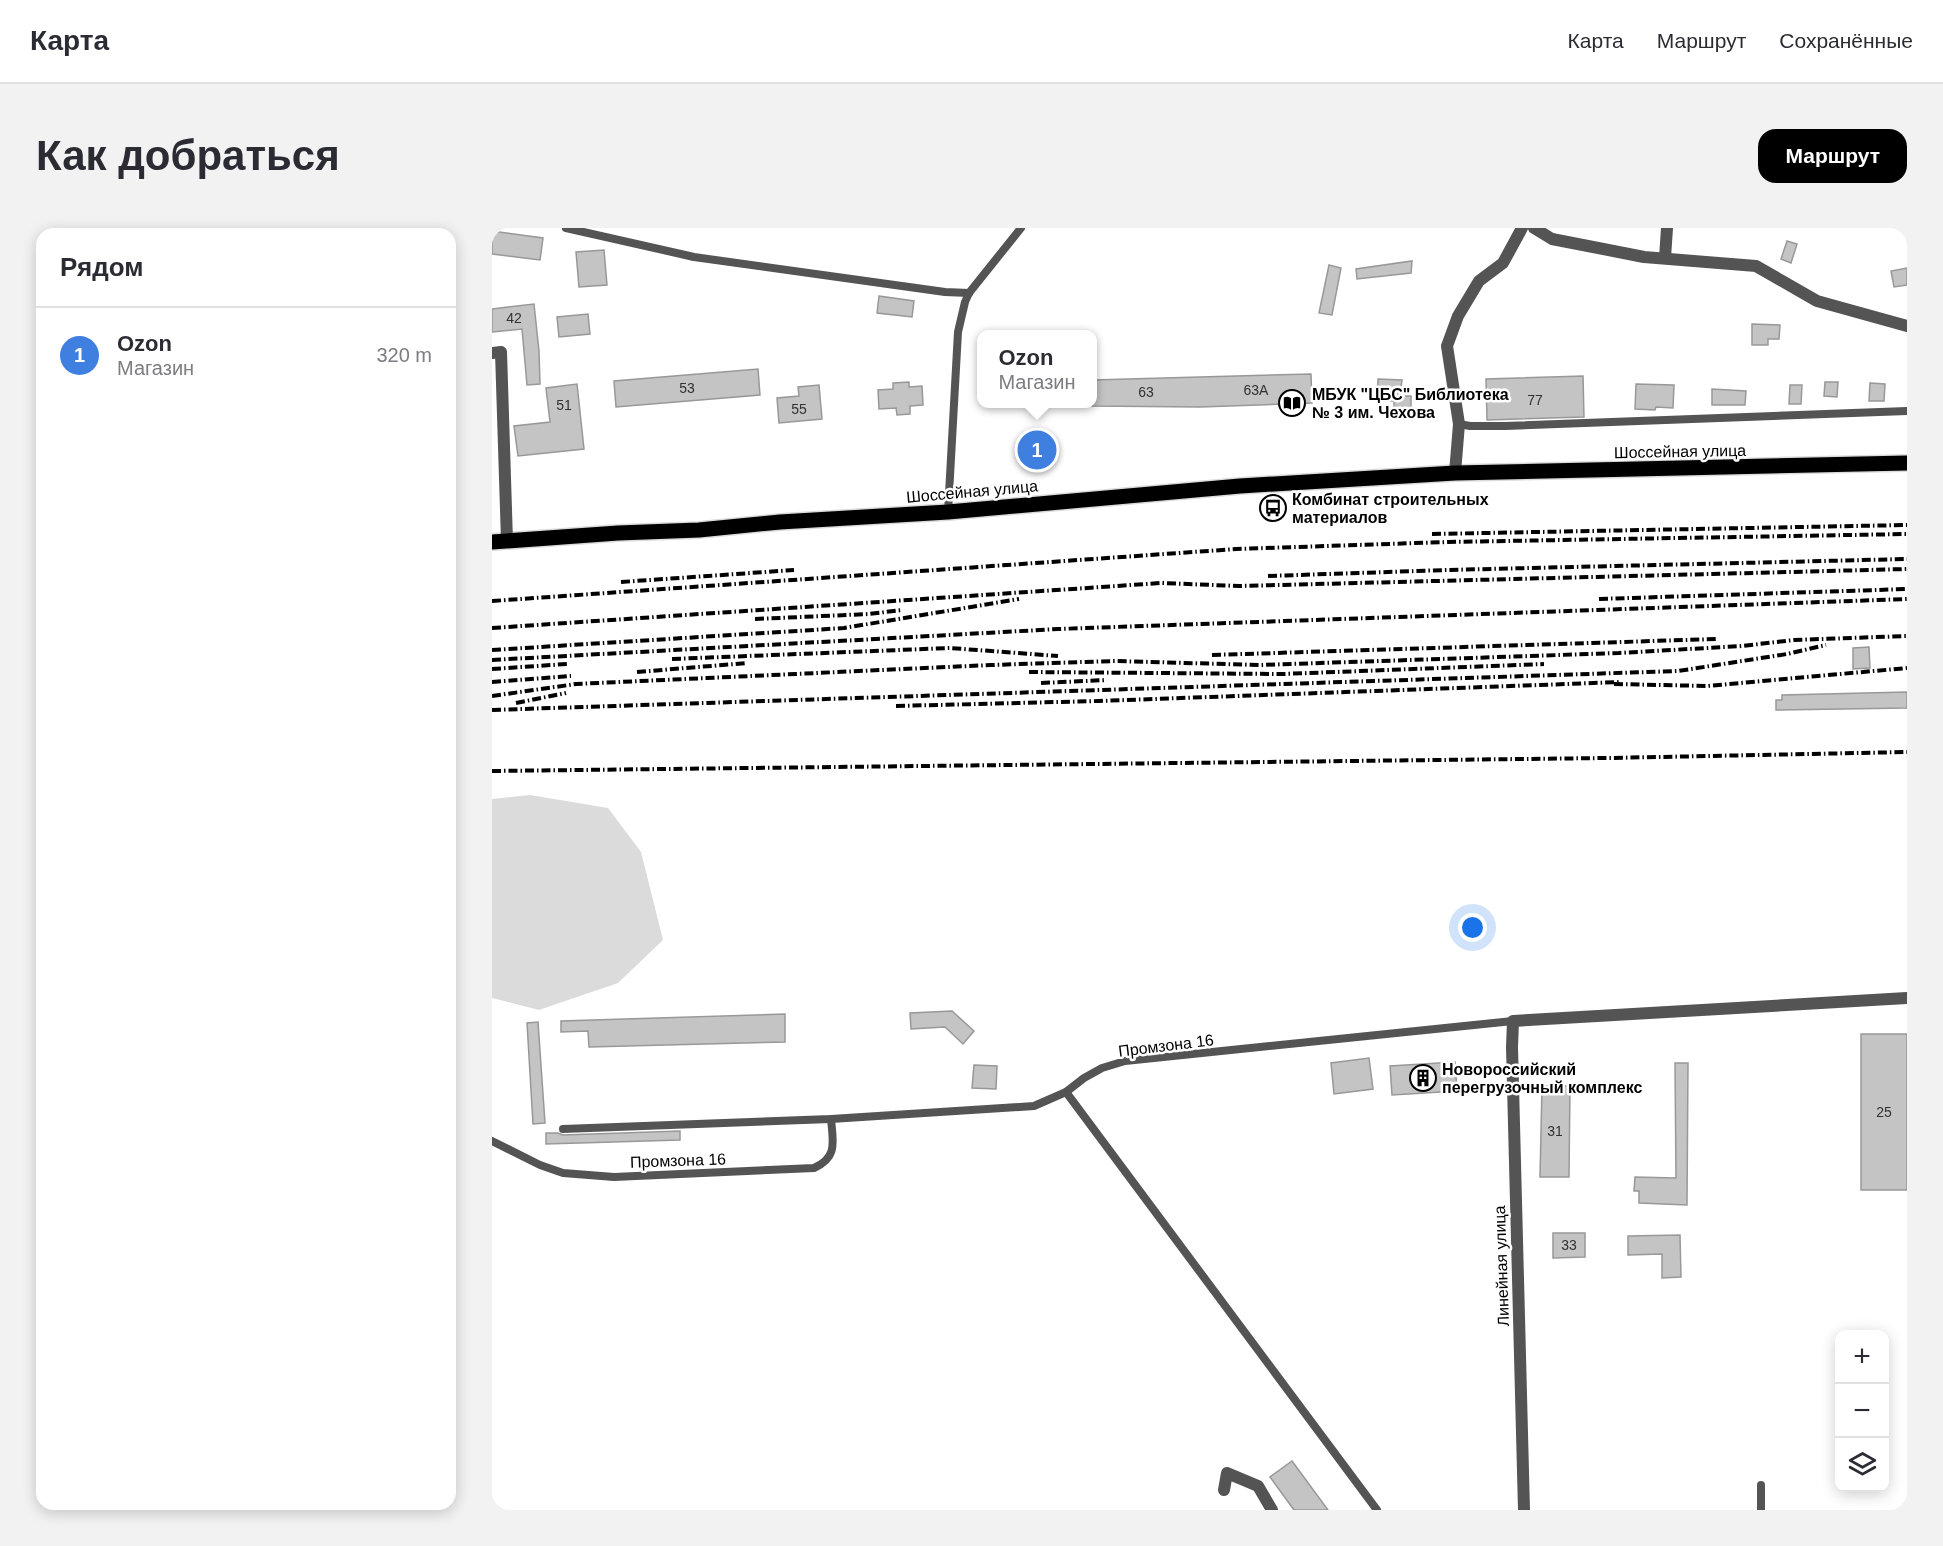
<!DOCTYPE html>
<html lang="ru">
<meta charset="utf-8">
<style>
body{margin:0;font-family:Arial,sans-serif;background:#f2f2f3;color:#2b2b33}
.controls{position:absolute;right:18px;bottom:18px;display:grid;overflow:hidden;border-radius:12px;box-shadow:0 3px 15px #0003}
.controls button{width:54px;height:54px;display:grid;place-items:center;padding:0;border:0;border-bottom:2px solid #e1e1e2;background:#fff;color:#2b2b33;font:30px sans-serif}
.you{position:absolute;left:981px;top:700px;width:21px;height:21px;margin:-15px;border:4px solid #fff;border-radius:50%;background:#1a73e8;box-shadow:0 0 0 9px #1a73e833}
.badge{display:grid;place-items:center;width:39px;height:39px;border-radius:50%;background:#000;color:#fff;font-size:20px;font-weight:700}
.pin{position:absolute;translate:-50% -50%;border:3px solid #fff;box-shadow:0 2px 6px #0006}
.popup{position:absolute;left:485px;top:102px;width:120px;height:78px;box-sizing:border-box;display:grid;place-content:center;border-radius:12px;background:#fff;filter:drop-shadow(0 2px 4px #0005);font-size:20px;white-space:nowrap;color:#7c7c81}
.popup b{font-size:22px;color:#2b2b33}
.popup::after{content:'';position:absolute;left:50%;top:100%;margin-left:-12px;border:12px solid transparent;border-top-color:#fff}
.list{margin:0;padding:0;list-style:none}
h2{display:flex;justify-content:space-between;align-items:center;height:78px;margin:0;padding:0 24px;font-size:26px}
h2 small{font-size:20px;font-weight:400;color:#7c7c81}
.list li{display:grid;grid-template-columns:39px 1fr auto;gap:18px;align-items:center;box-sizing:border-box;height:96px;padding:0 24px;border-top:2px solid #e1e1e2}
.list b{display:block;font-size:22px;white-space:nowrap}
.list p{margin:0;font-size:20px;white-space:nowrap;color:#7c7c81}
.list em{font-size:20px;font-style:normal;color:#7c7c81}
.icon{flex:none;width:33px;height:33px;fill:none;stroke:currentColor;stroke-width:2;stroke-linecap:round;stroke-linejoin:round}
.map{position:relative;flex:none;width:1415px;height:1282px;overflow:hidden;border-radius:18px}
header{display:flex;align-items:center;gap:36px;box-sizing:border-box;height:84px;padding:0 30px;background:#fff;border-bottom:2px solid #e1e1e2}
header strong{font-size:28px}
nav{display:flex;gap:33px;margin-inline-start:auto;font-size:21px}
.intro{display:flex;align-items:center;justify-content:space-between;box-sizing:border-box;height:144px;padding:0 36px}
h1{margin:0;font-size:42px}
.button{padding:15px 27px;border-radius:18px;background:#000;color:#fff;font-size:21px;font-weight:700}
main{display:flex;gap:36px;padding:0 36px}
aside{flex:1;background:#fff;border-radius:18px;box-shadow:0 3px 15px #0003}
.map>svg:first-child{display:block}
.green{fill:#dbdbdb}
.building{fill:#c4c4c4;stroke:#989898;stroke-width:1.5}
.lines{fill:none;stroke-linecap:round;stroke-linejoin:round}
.primary-casing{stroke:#dbdbdb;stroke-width:18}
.service{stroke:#545454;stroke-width:8}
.minor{stroke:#545454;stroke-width:12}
.primary{stroke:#000;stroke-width:15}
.rail{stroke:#000;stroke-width:4;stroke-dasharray:9 3 1.5 3;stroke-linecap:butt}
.labels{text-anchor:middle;stroke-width:5;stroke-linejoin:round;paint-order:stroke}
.number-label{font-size:14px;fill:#313131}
.poi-label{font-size:16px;font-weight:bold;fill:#000;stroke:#fff;text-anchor:start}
.street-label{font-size:16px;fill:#000;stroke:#fff}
</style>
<header>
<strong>Карта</strong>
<nav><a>Карта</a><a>Маршрут</a><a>Сохранённые</a></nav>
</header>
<div class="intro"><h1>Как добраться</h1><a class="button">Маршрут</a></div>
<main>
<aside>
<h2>Рядом<small></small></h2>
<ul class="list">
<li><span class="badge" style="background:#3f7fe0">1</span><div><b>Ozon</b><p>Магазин</p></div><em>320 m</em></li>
</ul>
</aside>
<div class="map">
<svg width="1415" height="1282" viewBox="0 0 1415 1282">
<rect width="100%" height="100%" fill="#fff"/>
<path class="green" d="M38 567 116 580 149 624 171 712 126 755 47 782 0 770V571Z"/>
<g class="building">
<path d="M0 3 51 10 48 32 0 26Z"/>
<path d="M1295 13 1305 16 1299 35 1289 31Z"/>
<path d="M112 22 115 57 87 59 84 24Z"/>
<path d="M920 33 919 45 865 51 864 41Z"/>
<path d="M837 37 849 40 840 87 827 85Z"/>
<path d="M1415 40V57L1402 59 1399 43Z"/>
<path d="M387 68 422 73 420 89 385 85Z"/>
<path d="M42 76 47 123 48 156 35 157 30 101 0 104V81Z"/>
<path d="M96 86 98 106 67 109 65 89Z"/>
<path d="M1260 96 1288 97 1287 111H1276V117H1260Z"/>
<path d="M266 141 268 167 124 179 122 153Z"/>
<path d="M819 146 820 175 708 179 600 178V152Z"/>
<path d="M1091 148 1092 189 995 192 994 151Z"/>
<path d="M886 151 910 152 908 168H919V181L902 182V173L885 172Z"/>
<path d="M417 154V159L430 158 431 177 418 178V186L405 187 404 180 387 181 386 162 401 161V155Z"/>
<path d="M1333 154H1346L1345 169 1332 168Z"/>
<path d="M1378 155 1393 156 1392 173H1377Z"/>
<path d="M85 156 92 221 26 228 22 198 58 194 54 160Z"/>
<path d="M1144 156 1182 157 1181 180 1164 179 1163 182 1143 181Z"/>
<path d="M327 157 330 191 287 195 285 170 307 168 306 159Z"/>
<path d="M1298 157H1310L1309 176H1297Z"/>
<path d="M1220 161 1254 163 1253 177H1220Z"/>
<path d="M537 213 564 214V231L536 230Z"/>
<path d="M1377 419 1378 440 1361 441V420Z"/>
<path d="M1415 464V480L1284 482V472H1290V467Z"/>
<path d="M460 783 482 803 471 816 453 799 419 801 418 785Z"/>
<path d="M293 786V814L97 819 96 803 69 804V793Z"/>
<path d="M46 794 53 895 41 896 35 795Z"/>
<rect x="1369" y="806" width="46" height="156"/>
<path d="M877 830 881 861 842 866 839 835Z"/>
<path d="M963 834 965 863 900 867 898 838Z"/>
<path d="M1183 835H1196L1195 977 1147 975V963H1142L1143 949 1184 950Z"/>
<path d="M482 837 505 838 504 861 480 860Z"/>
<path d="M1050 858H1078L1077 949H1048Z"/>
<path d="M188 903V912L54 916V905H66L71 907Z"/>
<path d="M1061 1005H1093V1029L1061 1030Z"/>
<path d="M1188 1007 1189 1049 1170 1050V1026L1136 1027V1008Z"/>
<path d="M800 1233 836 1282H802L778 1249Z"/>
</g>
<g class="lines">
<defs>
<path id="primary" d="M0 314 126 305 207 302 288 294 456 284 748 258 963 245 1415 235"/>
</defs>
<use href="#primary" class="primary-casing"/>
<g class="service">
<path d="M74 0 202 29 453 64 477 65"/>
<path d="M967 196 978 198H1013L1415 183"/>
<path d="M456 284 466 104 473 74 477 65 529 0"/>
<path d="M574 864 885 1282"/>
<path d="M71 901 339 891 542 878 574 864 592 850 610 840 633 833 1021 793"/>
<path d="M0 913 48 937 71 945 122 949 322 940C346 929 341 914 339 891"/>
<path d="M1269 1282V1257"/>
</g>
<g class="minor">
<path d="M1042 0 1060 11 1152 29 1264 38 1325 73 1415 98"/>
<path d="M1173 30 1175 0"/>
<path d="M0 125 9 124 15 313"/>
<path d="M963 245 967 196 955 118 966 88 987 53 1011 35 1030 0"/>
<path d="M732 1262 735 1245 766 1258 780 1282"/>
<path d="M1032 1282 1020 819 1021 793 1415 770"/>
</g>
<use href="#primary" class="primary"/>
<g class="rail">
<path d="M940 306 1415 297"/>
<path d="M776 348 955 342 1415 331"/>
<path d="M129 354 302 342"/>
<path d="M1107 371 1415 361"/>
<path d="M0 373 744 321 956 314 1415 306"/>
<path d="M263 391 377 386 410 382"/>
<path d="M0 400 669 355 747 358 1415 341"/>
<path d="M0 422 352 400 527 371"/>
<path d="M720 427 1224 411"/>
<path d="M180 431 458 420 566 428"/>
<path d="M0 432 566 401 1415 371"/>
<path d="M0 441 75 436"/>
<path d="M145 444 255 435"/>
<path d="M537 444 791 446 1052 436"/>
<path d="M0 454 79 448"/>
<path d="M549 455 615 452"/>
<path d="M1122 456 1215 458 1415 440"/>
<path d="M0 468 84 456 499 437 623 433 768 437 1127 425 1250 418 1302 412 1415 408"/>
<path d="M24 475 74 465"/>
<path d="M404 478 607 473 1129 454"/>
<path d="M0 482 1186 443 1295 426 1334 417"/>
<path d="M0 543 1116 530 1415 524"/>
</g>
</g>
<defs>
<symbol id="library-ring" viewBox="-11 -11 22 22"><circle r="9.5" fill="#fff" stroke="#000" stroke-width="1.5"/><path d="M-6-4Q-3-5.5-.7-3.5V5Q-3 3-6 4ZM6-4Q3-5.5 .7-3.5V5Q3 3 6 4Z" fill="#000"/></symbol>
<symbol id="bus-ring" viewBox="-11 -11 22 22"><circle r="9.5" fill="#fff" stroke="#000" stroke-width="1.5"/><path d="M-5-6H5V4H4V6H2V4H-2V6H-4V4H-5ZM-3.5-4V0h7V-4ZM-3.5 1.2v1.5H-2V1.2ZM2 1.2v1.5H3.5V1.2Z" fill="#000"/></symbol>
<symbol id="building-ring" viewBox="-11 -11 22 22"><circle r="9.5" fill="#fff" stroke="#000" stroke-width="1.5"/><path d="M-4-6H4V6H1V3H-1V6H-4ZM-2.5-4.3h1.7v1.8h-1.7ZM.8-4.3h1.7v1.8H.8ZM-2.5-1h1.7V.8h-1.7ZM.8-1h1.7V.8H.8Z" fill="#000"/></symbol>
</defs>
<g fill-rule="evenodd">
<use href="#library-ring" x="785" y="160" width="30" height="30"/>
<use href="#bus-ring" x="766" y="265" width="30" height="30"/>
<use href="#building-ring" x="916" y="835" width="30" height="30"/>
</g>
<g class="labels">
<g class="number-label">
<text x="22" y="95">42</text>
<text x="195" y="165">53</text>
<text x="764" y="167">63А</text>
<text x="654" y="169">63</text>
<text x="1043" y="177">77</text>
<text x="72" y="182">51</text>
<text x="307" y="186">55</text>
<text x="1392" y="889">25</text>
<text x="1063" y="908">31</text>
<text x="1077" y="1022">33</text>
</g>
<g class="poi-label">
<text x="820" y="172">МБУК "ЦБС" Библиотека<tspan x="820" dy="18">№ 3 им. Чехова</tspan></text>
<text x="800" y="277">Комбинат строительных<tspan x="800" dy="18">материалов</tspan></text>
<text x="950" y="847">Новороссийский<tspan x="950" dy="18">перегрузочный комплекс</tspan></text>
</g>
<g class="street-label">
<text transform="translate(1188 223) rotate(-1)" y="6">Шоссейная улица</text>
<text transform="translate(480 263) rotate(-5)" y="6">Шоссейная улица</text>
<text transform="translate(674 817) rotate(-7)" y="6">Промзона 16</text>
<text transform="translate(186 932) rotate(-2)" y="6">Промзона 16</text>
<text transform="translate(1009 1038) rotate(-92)" y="6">Линейная улица</text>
</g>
</g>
</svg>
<div class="controls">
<button>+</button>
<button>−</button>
<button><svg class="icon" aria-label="layers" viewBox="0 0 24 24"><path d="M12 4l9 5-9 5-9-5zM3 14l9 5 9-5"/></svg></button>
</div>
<div class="you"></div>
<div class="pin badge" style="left:545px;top:222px;background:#3f7fe0">1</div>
<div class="popup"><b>Ozon</b>Магазин</div>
</div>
</main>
